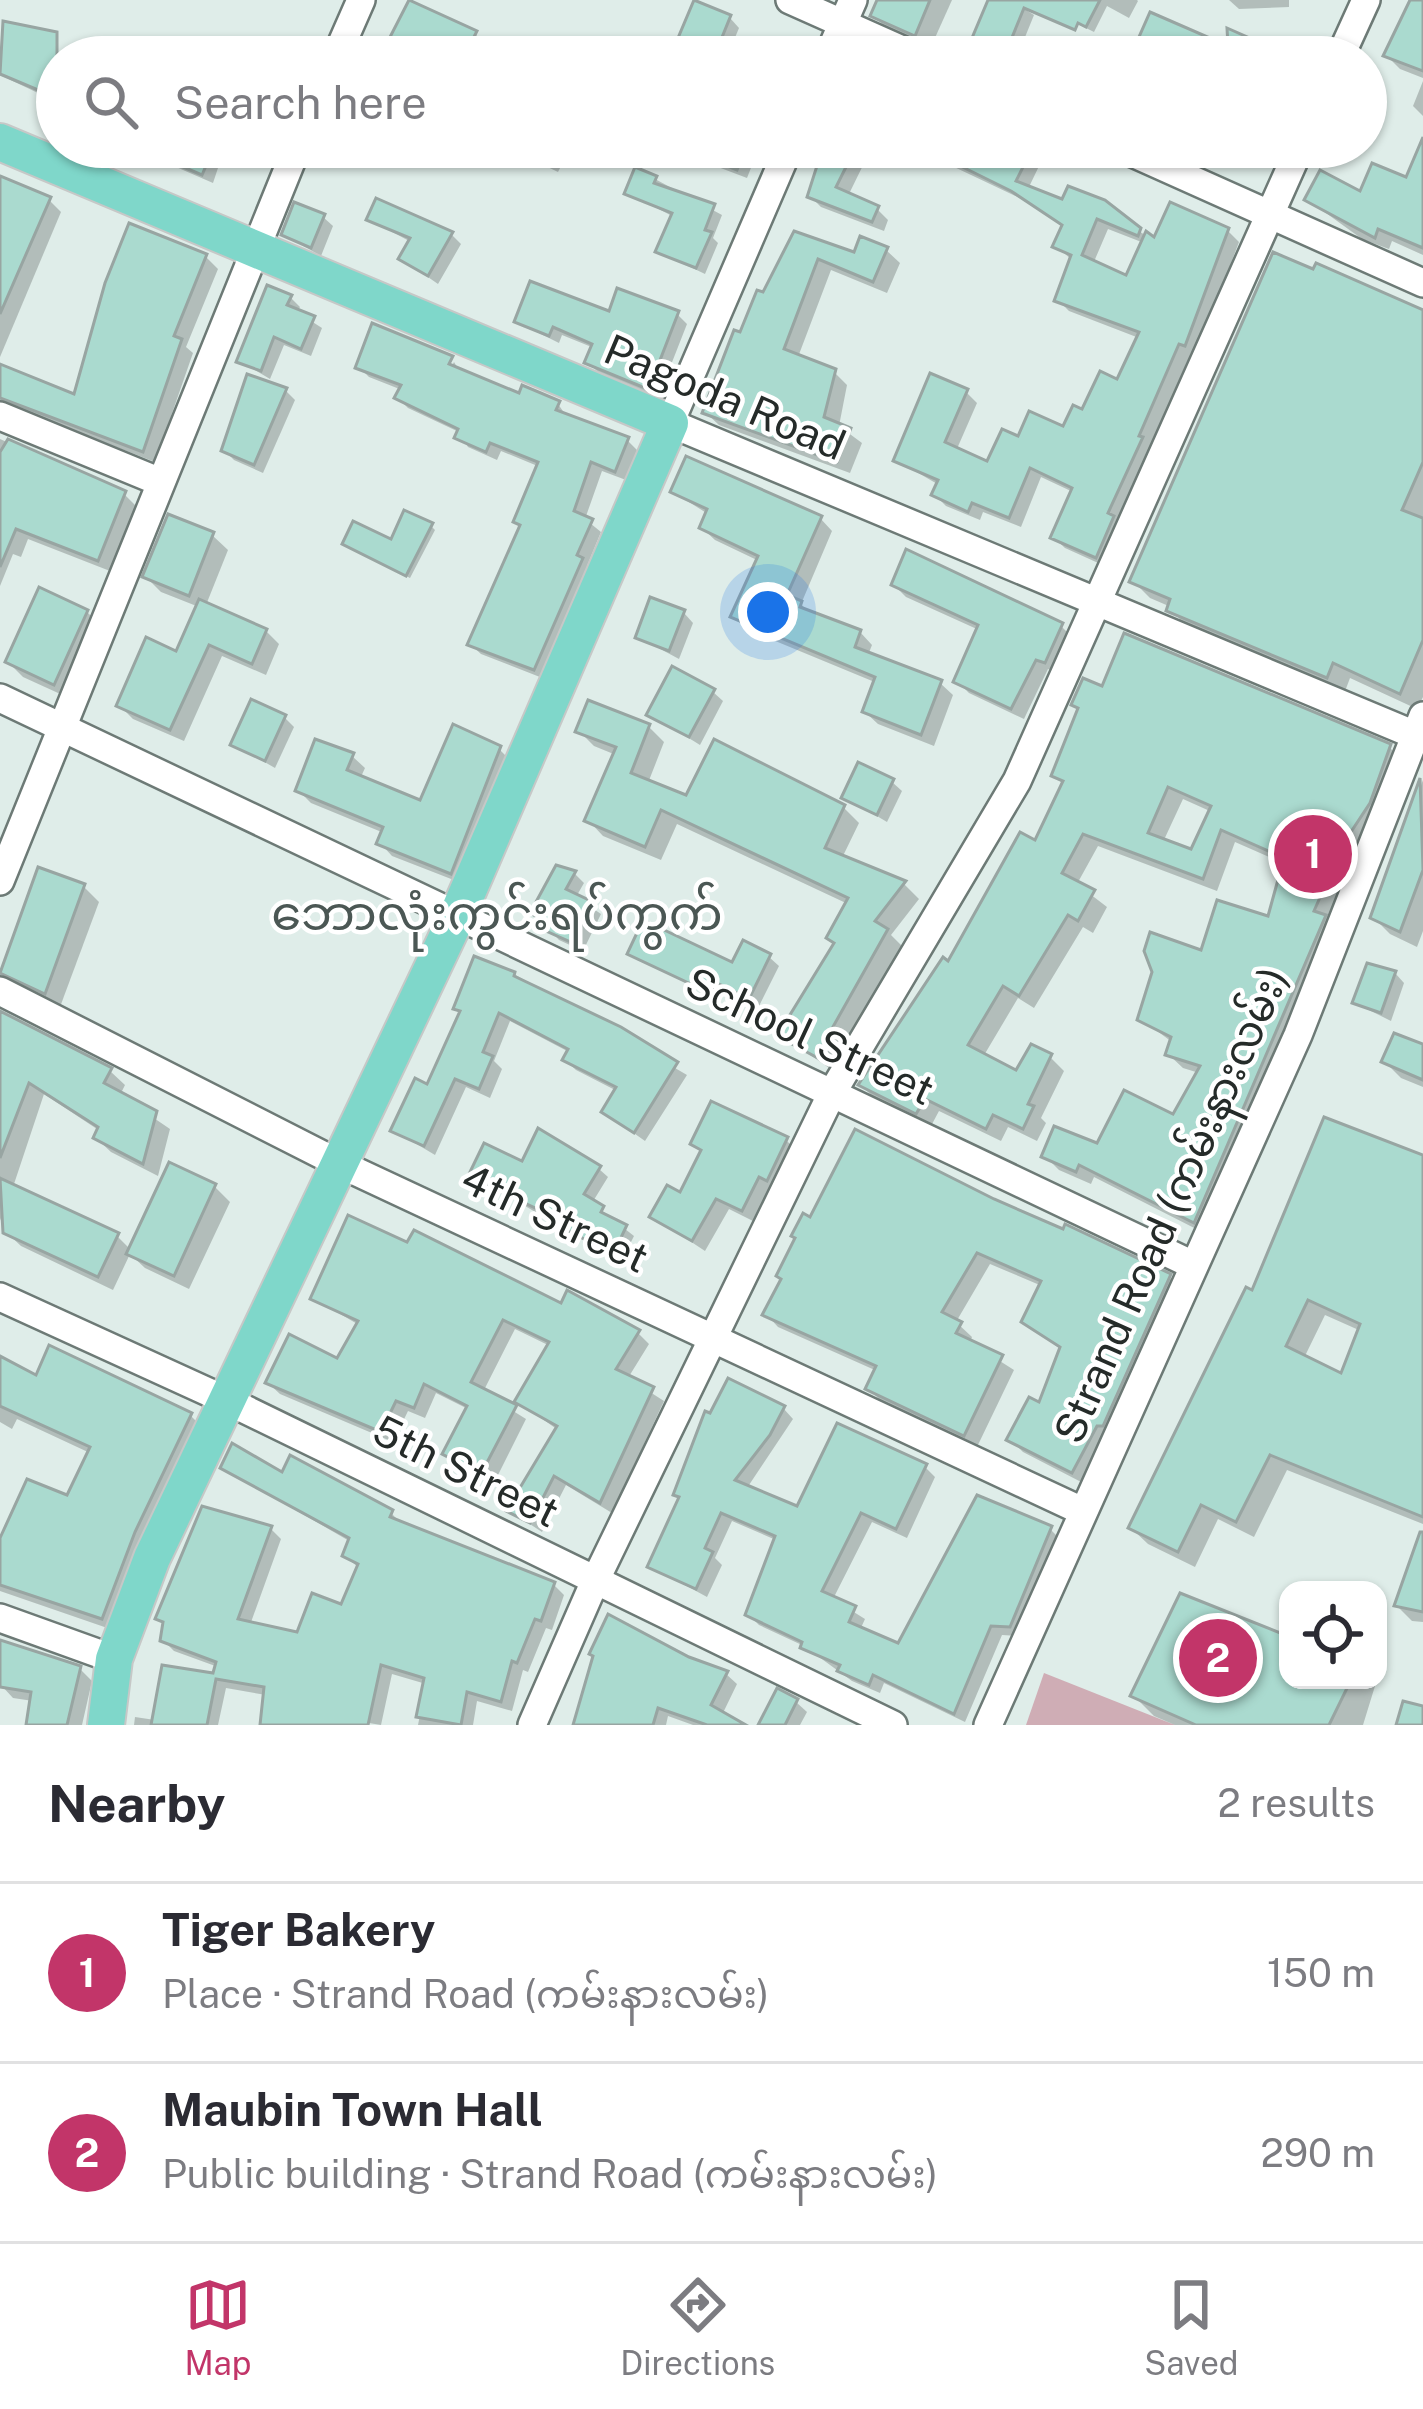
<!DOCTYPE html>
<meta charset="utf-8">
<style>
body{margin:0;font-family:"Public Sans","Noto Sans Myanmar",sans-serif;background:#f7f7f7;color:#2b2b33}
.controls{position:absolute;right:36px;bottom:36px;display:grid;overflow:hidden;border-radius:24px;box-shadow:0 3px 9px #0004}
.controls button{width:108px;height:108px;display:grid;place-items:center;padding:0;border:0;border-bottom:3px solid #e1e1e2;background:#fff;color:#2b2b33;font:60px sans-serif}
.you{position:absolute;left:768px;top:612px;width:42px;height:42px;margin:-30px;border:9px solid #fff;border-radius:50%;background:#1a73e8;box-shadow:0 0 0 18px #1a73e833}
.badge{display:grid;place-items:center;width:78px;height:78px;border-radius:50%;background:#c23569;color:#fff;font-size:39px;font-weight:700}
.pin{position:absolute;translate:-50% -50%;border:6px solid #fff;box-shadow:0 3px 12px #0006}
.list{margin:0;padding:0;list-style:none}
h2{display:flex;justify-content:space-between;align-items:center;height:156px;margin:0;padding:0 48px;font-size:51px}
h2 small{font-size:39px;font-weight:400;color:#7c7c81}
.list li{display:grid;grid-template-columns:78px 1fr auto;gap:36px;align-items:center;box-sizing:border-box;height:180px;padding:0 48px;border-top:3px solid #e1e1e2}
.list b{display:block;font-size:45px;white-space:nowrap}
.list p{margin:0;font-size:39px;white-space:nowrap;color:#7c7c81}
.list em{font-size:39px;font-style:normal;color:#7c7c81}
.icon{flex:none;width:66px;height:66px;fill:none;stroke:currentColor;stroke-width:2;stroke-linecap:round;stroke-linejoin:round}
.map{position:relative;flex:none;width:1423px;height:1725px;overflow:hidden}
.search{position:absolute;background:#fff;box-shadow:0 3px 9px #0004;left:36px;right:36px;top:36px;height:132px;display:flex;align-items:center;gap:30px;box-sizing:border-box;padding:0 42px;border-radius:66px;color:#7c7c81;font-size:45px}
.sheet{height:516px;background:#fff}
nav{display:flex;justify-content:space-around;align-items:center;box-sizing:border-box;height:168px;border-top:3px solid #e1e1e2;background:#fff;font-size:33px;color:#7c7c81}
nav a{display:grid;justify-items:center;gap:6px}
nav .on{color:#c23569}
.map>svg:first-child{display:block}
.green{fill:#cfadb5}
.shadow{fill:#0003;fill-rule:evenodd}
.building{fill:#aadacf;stroke:#98a5a2;stroke-width:3;fill-rule:evenodd}
.lines{fill:none;stroke-linecap:round;stroke-linejoin:round}
.minor-casing{stroke:#6d7a76;stroke-width:32}
.major-casing{stroke:#c6c8c7;stroke-width:40}
.minor{stroke:#fff;stroke-width:27}
.major{stroke:#7fd7ca;stroke-width:36}
.labels{text-anchor:middle;stroke-width:9;stroke-linejoin:round;paint-order:stroke}
.street-label{font-size:42px;fill:#252b29;stroke:#fff}
.quarter-label{font-size:48px;fill:#4b5754;stroke:#fff}
</style>
<div class="map">
<svg width="1423" height="1725" viewBox="0 0 1423 1725">
<rect width="100%" height="100%" fill="#dfede9"/>
<path class="green" d="M1044 1673 1175 1725H1026Z"/>
<g class="shadow">
<path d="M880 0H952L930 49 888 30 873 15Z"/>
<path d="M991 0H1010L1034 15 1017 57H974Z"/>
<path d="M1078 0H1137L1138 1 1129 18 1107 6 1094 32 1076 23Z"/>
<path d="M1229 0H1289V7L1239 9Z"/>
<path d="M1414 0H1423V78L1400 69 1387 56Z"/>
<path d="M1151 16 1231 50 1273 57H1133Z"/>
<path d="M730 18 739 28 727 57H673Z"/>
<path d="M5 25 57 71V102L0 75Z"/>
<path d="M475 34 490 49 486 57H416L393 38Z"/>
<path d="M1423 81V116L1413 106Z"/>
<path d="M130 147H225L213 183Z"/>
<path d="M384 147H434L424 167Z"/>
<path d="M506 147H571L558 172Z"/>
<path d="M713 147H748L756 155 747 178 718 167 709 157Z"/>
<path d="M826 147H891L885 161 869 153 848 196 877 209 888 220 884 231 821 207 810 196Z"/>
<path d="M912 147H1022L1041 162 1028 189 1139 231 1155 242 1228 231 1239 242 1196 355 1191 353 1149 448 1107 567 1065 548 1053 537 1073 492 1041 477 1021 527 983 512 980 520 946 506 935 495 939 485 896 460 966 392 977 403 956 451 988 465 1020 441 1065 430 1119 383 1139 338 1069 311 1058 300 1072 260 1056 246 1064 227 1026 201ZM1108 229 1144 243 1127 279 1093 264Z"/>
<path d="M1213 147H1242L1236 161Z"/>
<path d="M0 179 49 200 61 212 0 357Z"/>
<path d="M655 179 722 215 713 238 718 243 705 274 659 252 674 217 628 193Z"/>
<path d="M1362 195 1423 197V255L1392 241 1389 249 1362 239 1308 200Z"/>
<path d="M323 217 333 226 321 256 284 235Z"/>
<path d="M370 220 451 234 461 244 438 284 402 259 411 242Z"/>
<path d="M796 235 856 256 886 250 900 263 887 293 831 270 798 357 834 372 847 385 839 426 862 443 850 473 719 425 705 412Z"/>
<path d="M206 257 218 269 186 347 193 353 155 462 21 410 0 417V368L76 398Z"/>
<path d="M290 297 300 307 297 312 322 328 311 356 284 345 270 379 240 361Z"/>
<path d="M1423 313V697L1417 709 1350 678 1344 694 1186 628 1171 607 1150 598 1133 581Z"/>
<path d="M677 314 687 324 667 375 679 386 672 403 598 372 588 362 594 348 562 335 559 343 517 322Z"/>
<path d="M374 327 452 359 445 379 454 362 460 372 520 397 558 404 567 417 627 440 637 450 626 480 602 471 585 519 601 532 587 566 592 570 545 679 481 654 470 644 522 527 540 467 501 451 497 460 468 447 459 432 408 408 398 398 402 390 369 377 359 367Z"/>
<path d="M285 390 295 400 263 473 234 460 224 450Z"/>
<path d="M0 439 124 494 136 506 110 571 28 539 21 557 13 554 0 586Z"/>
<path d="M673 492 820 518 832 531 801 604 810 614 860 632 872 645 868 655 940 683 953 695 934 746 878 724 865 712 877 683 746 629 734 617 759 561 715 540 702 528 708 514Z"/>
<path d="M431 526 435 530 410 578 350 547 392 543Z"/>
<path d="M212 535 228 550 206 605 266 631 279 644 266 675 222 656 184 741 133 719 120 706 178 655 199 607 161 592 146 577Z"/>
<path d="M894 585 1061 626 1073 638 1058 673 1048 669 1024 719 969 693 957 681 979 630 906 597Z"/>
<path d="M87 612 102 627 69 698 23 677 8 662Z"/>
<path d="M684 613 693 623 679 659 638 637Z"/>
<path d="M1104 690 1389 747 1403 761 1208 1235 1094 1177 1091 1184 1059 1170 1045 1156 1098 1147 1174 1118 1199 1073 1183 1068 1168 1054 1172 1042 1141 1019 1203 954 1270 920 1285 864 1235 842 1217 891 1098 846 1077 884 1107 907 1093 933 1083 927 1034 1008 1018 998 983 1057 1018 1074 1050 1057 1064 1071 1041 1118 1046 1123 1037 1141 1008 1127 1001 1141 939 1111 931 1126 875 1099 861 1085 1036 844 1064 785 1054 775ZM1183 799 1212 812 1193 853 1163 842Z"/>
<path d="M713 692 723 701 700 745 650 714Z"/>
<path d="M284 717 294 727 275 768 233 744Z"/>
<path d="M649 727 664 742 648 783 687 799 843 807 859 823 842 858 904 884 919 899 891 935 902 946 832 1070 781 1035 836 945 848 904 677 824 661 860 603 836 588 820 616 755 594 746 579 731Z"/>
<path d="M499 749 511 761 464 884 392 856 380 843 384 833 311 803 298 790 352 756 365 768 360 779 421 804Z"/>
<path d="M1423 780V931L1417 947 1390 934 1373 917Z"/>
<path d="M892 782 902 791 887 822 845 797Z"/>
<path d="M574 873 584 883 576 897 601 914 583 951 559 940 534 913Z"/>
<path d="M84 887 99 902 60 1007 18 988 3 972Z"/>
<path d="M631 954 734 966 769 957 779 966 759 1006 725 990 720 1001Z"/>
<path d="M1395 973 1404 983 1391 1021 1355 1003Z"/>
<path d="M514 974 687 1075 645 1141 604 1112 617 1091 576 1070 565 1060 569 1052 510 1021 494 1061 502 1069 490 1098 466 1087 435 1155 393 1130 429 1088 462 1014 456 1008Z"/>
<path d="M0 1014 110 1071 125 1085 120 1095 170 1129 158 1176 111 1152 96 1138 100 1131 44 1094 13 1187 117 1236 131 1250 215 1187 230 1202 189 1289 145 1268 130 1254 113 1290 21 1246 5 1231 0 1218Z"/>
<path d="M1423 1047V1087L1401 1078 1384 1061Z"/>
<path d="M786 1140 798 1152 755 1222 729 1209 705 1251 652 1216 681 1196 703 1153 693 1144Z"/>
<path d="M1423 1158V1524L1287 1470 1254 1537 1218 1519 1195 1567 1148 1544 1131 1528 1254 1294ZM1325 1315 1361 1331 1343 1377 1304 1358Z"/>
<path d="M524 1165 599 1169 608 1177 592 1203 634 1236 626 1252 599 1239 595 1247 472 1175Z"/>
<path d="M993 1201 1169 1277 1182 1289 1085 1484 1023 1452 1010 1439 1040 1406 1062 1350 1024 1322 1042 1286 990 1264 956 1322 972 1337 970 1342 1014 1370 977 1447 881 1401 868 1388 877 1371 778 1327 766 1314 812 1221Z"/>
<path d="M313 1298 562 1307 638 1333 649 1344 628 1378 664 1401 612 1513 566 1485 542 1532 510 1511 558 1430 517 1401 550 1346 515 1329 483 1392 526 1419 494 1483 445 1453 468 1409 436 1393 425 1418 408 1411 393 1442 280 1394 268 1383 338 1362 359 1325Z"/>
<path d="M0 1360 37 1379 190 1415 204 1429 116 1631 0 1591V1552L69 1499 90 1453 17 1419 12 1429 0 1422Z"/>
<path d="M783 1408 793 1419 747 1488 799 1510 925 1467 935 1477 907 1538 872 1522 833 1599 865 1619 860 1630 900 1647 1050 1529 1060 1539 1020 1636 1002 1635 965 1722 884 1683 880 1693 852 1681 804 1646 759 1625 749 1615 776 1540 732 1521 715 1558 722 1565 707 1597 650 1566Z"/>
<path d="M223 1468 284 1476 391 1513 402 1524 553 1584 564 1595 552 1630 546 1628 528 1672 523 1670 512 1711 477 1701 473 1725H418L426 1684 392 1674 381 1725 327 1716 326 1725H263L266 1695 226 1688 218 1725H134L135 1717 155 1720 215 1676 218 1667 174 1651 163 1640 166 1625 158 1618 270 1528 281 1539 250 1625 299 1636 343 1608 359 1568 345 1556 351 1542Z"/>
<path d="M1423 1547V1622L1412 1621 1397 1606Z"/>
<path d="M1288 1639V1680H1369L1375 1686 1363 1725H1175L1154 1716 1134 1696Z"/>
<path d="M0 1643 80 1669 92 1681 82 1725H29L33 1701 13 1698 1 1685Z"/>
<path d="M687 1660 726 1674 737 1684 722 1715 740 1725H693L668 1716 666 1725H576Z"/>
<path d="M796 1702 807 1712 800 1725H761Z"/>
</g>
<g class="building">
<path d="M409 0 477 31 464 57H426L389 39Z"/>
<path d="M694 0 731 15 714 57H670Z"/>
<path d="M877 0H930L915 36 870 16Z"/>
<path d="M988 0H1100L1086 27 1078 23 1075 30 1024 8 1004 57H964Z"/>
<path d="M1410 0H1423V71L1383 56Z"/>
<path d="M1150 12 1228 46 1227 28 1293 57H1186L1139 37Z"/>
<path d="M3 21 57 32V98L0 74Z"/>
<path d="M1423 137V248L1378 229 1375 238 1304 200 1320 170 1360 191 1372 163 1406 177Z"/>
<path d="M136 147H214L202 175Z"/>
<path d="M682 147H746L737 170Z"/>
<path d="M823 147H856L836 187 879 206 872 222 807 197Z"/>
<path d="M922 147H1033L1016 181 1062 199 1068 186 1105 200 1141 228 1138 236 1097 219 1082 255 1126 275 1146 231 1154 237 1170 202 1229 228 1185 346 1179 344 1139 436 1143 437 1108 513 1114 516 1096 558 1050 538 1072 488 1030 468 1009 518 972 503 968 512 931 495 938 480 893 461 930 373 968 389 945 442 987 461 1002 429 1018 436 1029 411 1063 426 1073 405 1082 409 1100 371 1117 379 1139 332 1054 301 1071 255 1052 247 1062 225 1011 191Z"/>
<path d="M635 167 657 176 654 183 715 204 705 230 712 232 696 268 655 252 672 213 624 194Z"/>
<path d="M0 176 51 197 0 314Z"/>
<path d="M376 198 453 232 428 276 398 259 410 238 366 220Z"/>
<path d="M294 202 325 214 311 248 281 235Z"/>
<path d="M129 223 207 254 174 336 182 339 143 452 0 398V364L74 394 105 283Z"/>
<path d="M794 231 854 252 860 236 888 247 873 282 818 259 784 349 836 369 824 417 851 428 837 462 702 413 734 330 740 332 757 290 763 292Z"/>
<path d="M1273 252 1313 269 1316 263 1423 310V462L1402 510 1423 518V640L1400 694 1333 663 1327 678 1166 611 1170 599 1129 582Z"/>
<path d="M530 281 609 311 617 288 679 311 657 368 671 374 662 395 584 363 592 344 553 327 549 336 514 322Z"/>
<path d="M267 285 292 295 287 305 315 316 301 349 274 337 261 371 236 362Z"/>
<path d="M372 323 453 356 449 364 519 393 522 385 560 401 556 410 629 437 615 472 591 462 574 511 593 519 577 555 583 558 534 670 467 645 520 525 513 522 538 462 490 443 486 452 454 438 458 429 394 398 401 385 355 368Z"/>
<path d="M247 374 287 388 254 465 221 451Z"/>
<path d="M8 439 126 491 98 561 16 529 0 567V452Z"/>
<path d="M686 456 822 516 787 595 802 601 800 607 861 630 855 647 942 680 921 735 862 712 875 677 730 617 758 556 699 528 707 509 670 492Z"/>
<path d="M404 510 433 523 406 576 342 544 353 521 391 539Z"/>
<path d="M168 514 214 532 189 596 142 577Z"/>
<path d="M906 549 1063 623 1045 663 1036 660 1011 709 953 682 978 625 891 585Z"/>
<path d="M39 587 88 610 54 685 5 662Z"/>
<path d="M650 597 685 610 669 651 635 638Z"/>
<path d="M199 599 267 629 252 664 209 645 170 730 116 706 146 637 176 651Z"/>
<path d="M1124 633 1391 744 1370 803 1345 841 1314 911 1326 915 1194 1223 1079 1165 1076 1172 1041 1157 1054 1126 1097 1143 1124 1090 1173 1114 1200 1066 1165 1055 1171 1037 1137 1020 1152 972 1144 951 1150 932 1201 950 1217 900 1268 916 1284 858 1221 830 1203 879 1083 834 1062 873 1095 890 1078 921 1068 915 1019 996 1003 986 968 1045 1016 1070 1031 1044 1052 1054 1028 1104 1034 1106 1023 1129 993 1115 986 1129 925 1099 916 1114 858 1085 943 957 948 961 1020 832 1035 840 1063 781 1051 776 1078 708 1071 705 1083 678 1102 686ZM1168 787 1211 806 1191 849 1148 833Z"/>
<path d="M672 666 715 689 689 737 646 715Z"/>
<path d="M251 699 286 715 265 761 230 745Z"/>
<path d="M588 700 650 724 631 773 686 795 714 739 845 805 825 848 906 881 875 921 888 929 816 1057 777 1036 834 943 826 938 848 898 661 810 645 847 584 821 616 747 575 732Z"/>
<path d="M453 724 501 746 451 874 376 844 383 827 295 791 315 739 354 753 347 770 420 800Z"/>
<path d="M858 762 894 779 877 815 841 798Z"/>
<path d="M1420 778 1423 870 1400 932 1370 918Z"/>
<path d="M556 865 576 871 566 889 593 902 573 943 546 931 549 924 530 913Z"/>
<path d="M38 867 85 884 45 994 0 973Z"/>
<path d="M643 920 732 962 743 940 771 954 749 999 715 982 710 993 627 954Z"/>
<path d="M474 956 515 972 514 976 621 1027 678 1062 634 1133 601 1112 616 1087 562 1060 568 1049 499 1013 483 1052 493 1056 479 1089 455 1079 424 1146 390 1131 415 1078 427 1084 460 1011 453 1009Z"/>
<path d="M1367 963 1396 971 1381 1013 1352 1003Z"/>
<path d="M0 1011 112 1068 104 1083 157 1111 143 1164 93 1138 98 1127 29 1083 0 1158Z"/>
<path d="M1394 1033 1423 1044V1080L1381 1062Z"/>
<path d="M711 1101 788 1137 767 1181 759 1177 742 1211 716 1199 692 1241 649 1217 667 1185 680 1192 701 1150 690 1144Z"/>
<path d="M1324 1117 1423 1155V1517L1270 1455 1236 1522 1201 1505 1178 1552 1128 1528 1246 1287 1252 1290ZM1308 1300 1360 1324 1341 1373 1286 1346Z"/>
<path d="M538 1128 601 1166 584 1194 604 1206 601 1212 627 1225 617 1246 590 1232 586 1240 552 1222 554 1217 468 1176 484 1143 522 1161Z"/>
<path d="M855 1129 994 1199 1063 1229 1065 1224 1171 1274 1103 1426H1097L1072 1473 1006 1440 1029 1397 1039 1402 1060 1347 1021 1322 1041 1281 977 1253 942 1312 962 1322 956 1333 1003 1355 964 1436 865 1389 876 1366 762 1315 781 1279 776 1276 795 1238 791 1236 803 1213 810 1217Z"/>
<path d="M169 1162 216 1184 174 1276 126 1254Z"/>
<path d="M0 1178 119 1233 98 1277 3 1233Z"/>
<path d="M348 1215 407 1242 414 1230 561 1303 567 1290 640 1330 616 1369 654 1387 600 1503 554 1476 530 1523 506 1511 557 1426 514 1402 549 1342 503 1320 471 1382 517 1405 481 1474 442 1454 467 1406 424 1384 414 1408 396 1401 381 1432 265 1383 289 1334 337 1358 358 1321 310 1299Z"/>
<path d="M49 1345 192 1413 135 1532 102 1619 0 1585V1538L27 1479 67 1495 90 1447 0 1406V1356L36 1375Z"/>
<path d="M728 1378 785 1406 770 1435 735 1480 797 1506 837 1423 927 1464 896 1529 861 1513 822 1591 856 1606 849 1622 898 1643 977 1495 1052 1526 1010 1627 991 1626 954 1714 873 1675 869 1685 837 1671 840 1665 800 1648 802 1642 745 1615 775 1536 721 1513 705 1548 713 1552 696 1589 647 1567 679 1497 673 1495 705 1411 710 1413Z"/>
<path d="M232 1443 282 1472 290 1455 393 1510 390 1517 555 1582 541 1621 535 1619 517 1663 512 1661 501 1702 467 1692 461 1725 416 1717 424 1678 381 1665 368 1725H260L264 1687 216 1679 207 1725H151L162 1665 213 1673 216 1662 160 1641 163 1622 155 1619 202 1506 272 1526 238 1619 297 1632 312 1593 341 1604 358 1564 342 1556 349 1538 220 1468Z"/>
<path d="M1420 1532H1423V1612L1394 1606Z"/>
<path d="M1180 1593 1288 1636V1680H1351L1329 1725H1196L1130 1696Z"/>
<path d="M608 1614 689 1657 728 1671 711 1705 746 1725H707L658 1708 653 1725H573L593 1656 589 1654Z"/>
<path d="M0 1640 81 1666 67 1725H26L31 1692 0 1687Z"/>
<path d="M777 1688 798 1699 785 1725H758Z"/>
<path d="M1403 1701 1423 1706V1725H1396Z"/>
</g>
<g class="lines">
<defs>
<g id="minor">
<path d="M790 0 918 57"/>
<path d="M336 57 361 0"/>
<path d="M828 57 853 0"/>
<path d="M1340 57 1366 0"/>
<path d="M789 147 670 423 1415 735"/>
<path d="M1119 147 1423 283"/>
<path d="M0 416 158 481"/>
<path d="M0 698 1193 1265"/>
<path d="M0 881 297 147"/>
<path d="M0 991 340 1164 1080 1510"/>
<path d="M0 1297 228 1401 893 1725"/>
<path d="M0 1618 114 1659"/>
<path d="M532 1725 595 1581 832 1093 1017 781 1300 147"/>
<path d="M988 1725 1298 1035 1423 716"/>
</g>
<path id="major" d="M0 142 670 423 458 914 152 1558 114 1659 106 1725"/>
</defs>
<use href="#minor" class="minor-casing"/>
<use href="#major" class="major-casing"/>
<use href="#minor" class="minor"/>
<use href="#major" class="major"/>
</g>
<g class="labels">
<g class="street-label">
<text transform="translate(725 397) rotate(23)" y="15">Pagoda Road</text>
<text transform="translate(810 1036) rotate(25)" y="15">School Street</text>
<text transform="translate(1171 1205) rotate(-66)" y="15">Strand Road (ကမ်းနားလမ်း)</text>
<text transform="translate(555 1218) rotate(25)" y="15">4th Street</text>
<text transform="translate(466 1471) rotate(26)" y="15">5th Street</text>
</g>
<g class="quarter-label">
<text x="497" y="930">ဘောလုံးကွင်းရပ်ကွက်</text>
</g>
</g>
</svg>
<div class="controls">
<button><svg class="icon" aria-label="locate" viewBox="0 0 24 24"><circle cx="12" cy="12" r="6"/><path d="M12 2v4M12 18v4M2 12h4M18 12h4"/></svg></button>
</div>
<div class="you"></div>
<div class="pin badge" style="left:1313px;top:854px">1</div>
<div class="pin badge" style="left:1218px;top:1658px">2</div>
<div class="search"><svg class="icon" aria-label="search" viewBox="0 0 24 24"><circle cx="10" cy="10" r="6"/><path d="M15 15l6 6"/></svg>Search here</div>
</div>
<section class="sheet">
<h2>Nearby<small>2 results</small></h2>
<ul class="list">
<li><span class="badge">1</span><div><b>Tiger Bakery</b><p>Place · Strand Road (ကမ်းနားလမ်း)</p></div><em>150 m</em></li>
<li><span class="badge">2</span><div><b>Maubin Town Hall</b><p>Public building · Strand Road (ကမ်းနားလမ်း)</p></div><em>290 m</em></li>
</ul>
</section>
<nav>
<a class="on"><svg class="icon" aria-label="map" viewBox="0 0 24 24"><path d="M3 6l6-2 6 2 6-2v14l-6 2-6-2-6 2zM9 4v14M15 6v14"/></svg>Map</a>
<a><svg class="icon" aria-label="directions" viewBox="0 0 24 24"><path d="M12 3l9 9-9 9-9-9zM9 14v-3h6M13 9l2 2-2 2"/></svg>Directions</a>
<a><svg class="icon" aria-label="saved" viewBox="0 0 24 24"><path d="M7 4h10v16l-5-4-5 4z"/></svg>Saved</a>
</nav>
